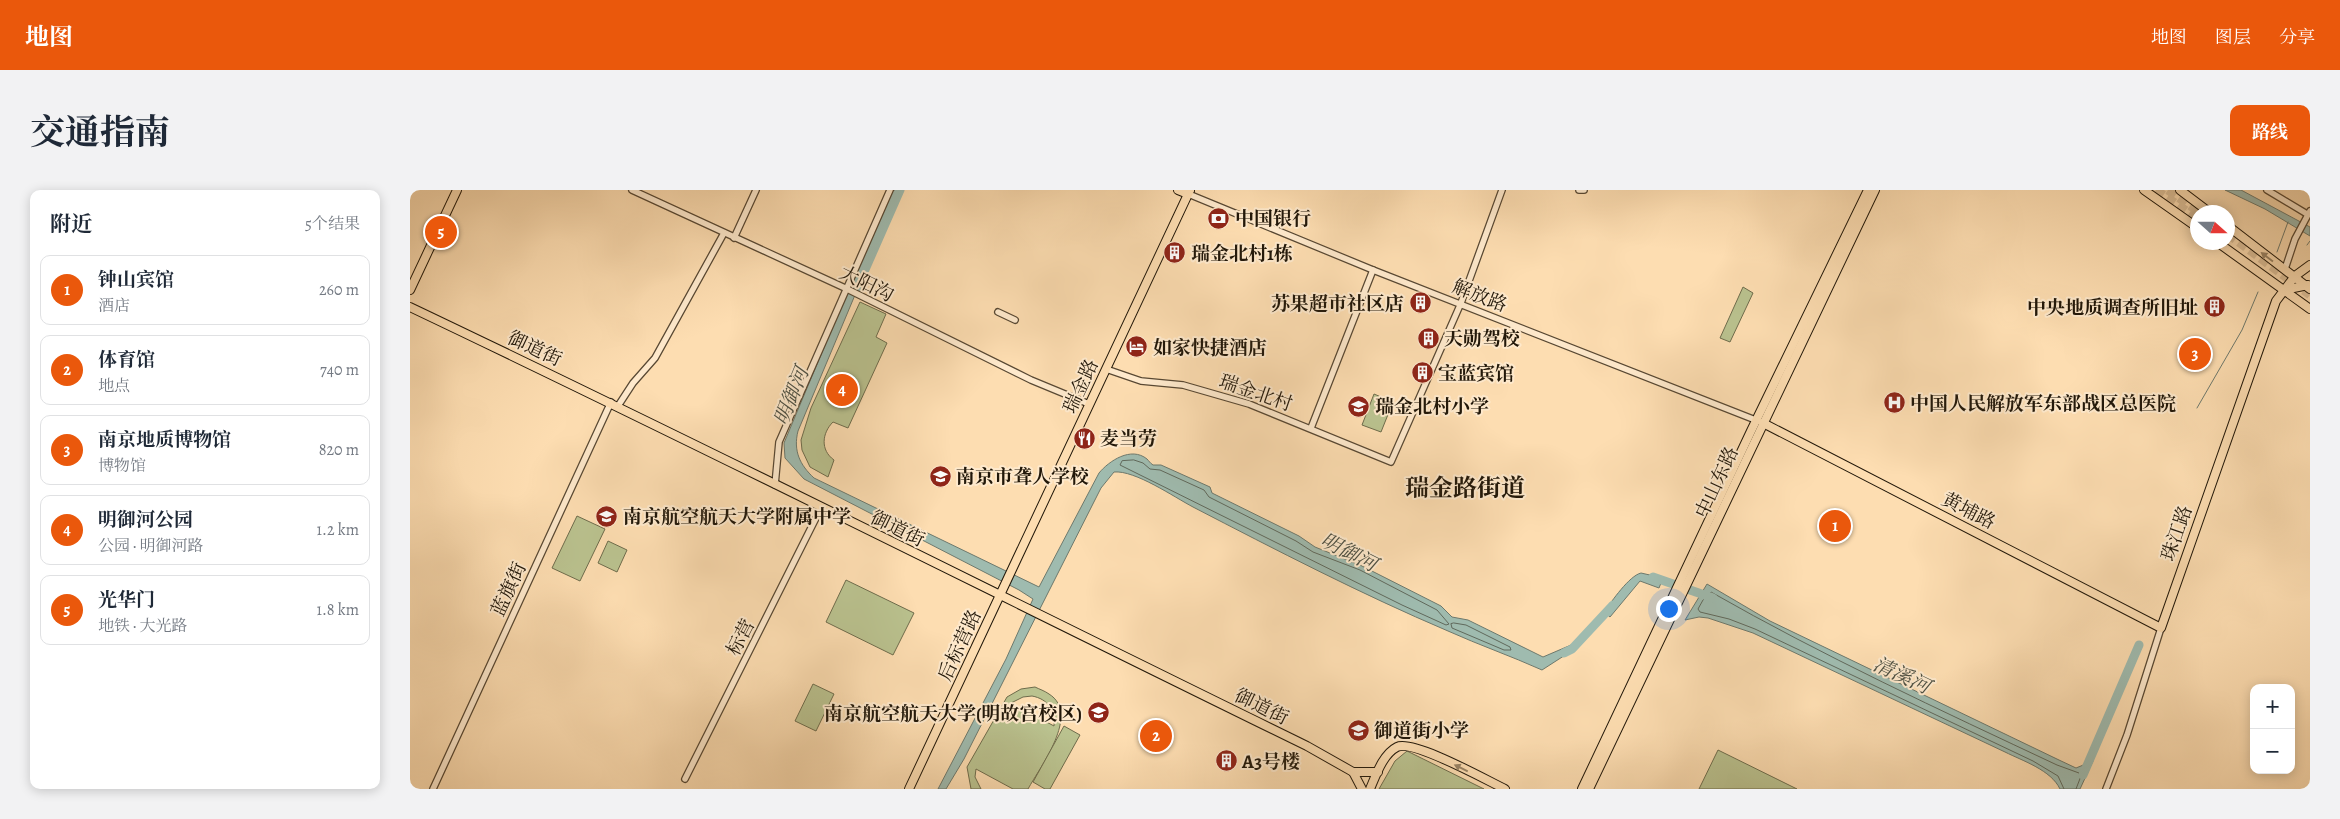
<!DOCTYPE html>
<html lang="zh">
<meta charset="utf-8">
<style>
body{margin:0;font-family:Alegreya,"Noto Serif SC",serif;background:#f2f2f3;color:#1f2937}
.controls{position:absolute;right:15px;bottom:15px;display:grid;overflow:hidden;border-radius:10px;box-shadow:0 2px 12px #0003}
.controls button{width:45px;height:45px;display:grid;place-items:center;padding:0;border:0;border-bottom:1px solid #e0e1e3;background:#fff;color:#1f2937;font:25px sans-serif}
.compass{position:absolute;left:1780px;top:15px;width:45px;height:45px;border-radius:50%;background:#fff;box-shadow:0 2px 12px #0003;rotate:111deg}
.you{position:absolute;left:1258px;top:418px;width:18px;height:18px;margin:-12px;border:4px solid #fff;border-radius:50%;background:#1a73e8;box-shadow:0 0 0 8px #1a73e833}
.badge{display:grid;place-items:center;width:32px;height:32px;border-radius:50%;background:#ea580c;color:#fff;font-size:16px;font-weight:700}
.pin{position:absolute;translate:-50% -50%;border:2px solid #fff;box-shadow:0 1px 5px #0006}
.list{margin:0;padding:0;list-style:none}
h2{display:flex;justify-content:space-between;align-items:center;height:65px;margin:0;padding:0 20px;font-size:21px}
h2 small{font-size:16px;font-weight:400;color:#747a83}
.list li{display:grid;grid-template-columns:32px 1fr auto;gap:15px;align-items:center;box-sizing:border-box;height:70px;margin:0 10px 10px;padding:0 10px;border:1px solid #e0e1e3;border-radius:10px}
.list b{display:block;font-size:19px;white-space:nowrap}
.list p{margin:0;font-size:16px;white-space:nowrap;color:#747a83}
.list em{font-size:16px;font-style:normal;color:#747a83}
.map{position:relative;flex:none;width:1900px;height:599px;overflow:hidden;border-radius:10px}
header{display:flex;align-items:center;gap:30px;box-sizing:border-box;height:70px;padding:0 25px;background:#ea580c;color:#fff}
header strong{font-size:24px}
nav{display:flex;gap:28px;margin-inline-start:auto;font-size:18px}
.intro{display:flex;align-items:center;justify-content:space-between;box-sizing:border-box;height:120px;padding:0 30px}
h1{margin:0;font-size:35px}
.button{padding:12px 22px;border-radius:10px;background:#ea580c;color:#fff;font-size:18px;font-weight:700}
main{display:flex;gap:30px;padding:0 30px}
aside{flex:1;background:#fff;border-radius:10px;box-shadow:0 2px 12px #0003}
.map>svg:first-child{display:block}
.green{fill:#bac28f;stroke:#6e6c4c;fill-rule:evenodd}
.water{fill:#9fbbaf;stroke:#6d796d}
.lines{fill:none;stroke-linecap:round;stroke-linejoin:round}
.shore{stroke:#60695c;stroke-width:1}
.stream{stroke:#6d796d;stroke-width:1}
.river{stroke:#9fbbaf;stroke-width:9}
.highway-tunnel{stroke:#dcbf98;stroke-width:9;stroke-dasharray:9 4.5;stroke-linecap:butt}
.minor-casing{stroke:#584833;stroke-width:8}
.major-casing{stroke:#211709;stroke-width:10}
.minor{stroke:#fee9cc;stroke-width:5.5}
.major{stroke:#fdddb1;stroke-width:8}
.oneway{fill:#9a8465}
.labels{text-anchor:middle;stroke-width:4;stroke-linejoin:round;paint-order:stroke}
.poi-label{font-size:19px;font-weight:bold;fill:#211709;stroke:#fee9cc;text-anchor:start}
.street-label{font-size:19px;fill:#211709;stroke:#fee9cc}
.water-label{font-size:20px;font-style:italic;fill:#4d5043;stroke:#fee9cc}
.district-label{font-size:24px;font-weight:bold;fill:#211709;stroke:#fee9cc}
</style>
<header>
<strong>地图</strong>
<nav><a>地图</a><a>图层</a><a>分享</a></nav>
</header>
<div class="intro"><h1>交通指南</h1><a class="button">路线</a></div>
<main>
<aside>
<h2>附近<small>5个结果</small></h2>
<ul class="list">
<li><span class="badge">1</span><div><b>钟山宾馆</b><p>酒店</p></div><em>260 m</em></li>
<li><span class="badge">2</span><div><b>体育馆</b><p>地点</p></div><em>740 m</em></li>
<li><span class="badge">3</span><div><b>南京地质博物馆</b><p>博物馆</p></div><em>820 m</em></li>
<li><span class="badge">4</span><div><b>明御河公园</b><p>公园 · 明御河路</p></div><em>1.2 km</em></li>
<li><span class="badge">5</span><div><b>光华门</b><p>地铁 · 大光路</p></div><em>1.8 km</em></li>
</ul>
</aside>
<div class="map">
<svg width="1900" height="599" viewBox="0 0 1900 599">
<rect width="100%" height="100%" fill="#fdddb1"/>
<filter id="stains"><feTurbulence type="fractalNoise" baseFrequency=".004" numOctaves="4"/><feColorMatrix values="0 0 0 0 .2 0 0 0 0 .09 0 0 0 0 .02 0 0 0 .5 -.17"/></filter>
<radialGradient id="worn" r=".72"><stop offset=".6" stop-color="#630" stop-opacity="0"/><stop offset="1" stop-color="#630" stop-opacity=".3"/></radialGradient>
<g class="green">
<path d="M1333 97 1343 103 1320 152 1310 148Z"/>
<path d="M450 112 476 124 466 147 477 153 438 238 423 232C412 243 410 260 424 270L418 287 400 277 392 260 391 250 401 218Z"/>
<path d="M964 204 983 212 971 242 952 235Z"/>
<path d="M167 326 195 339 170 391 142 378Z"/>
<path d="M198 351 217 360 207 382 188 373Z"/>
<path d="M436 390 504 423 483 465 416 432Z"/>
<path d="M403 494 424 504 406 541 385 531Z"/>
<path d="M625 497C629 499 635 501 639 504 671 524 630 577 618 599H603L566 579 565 587 571 599H561L557 577 597 507 611 499ZM622 506C638 509 645 520 644 536L601 513 613 507Z"/>
<path d="M654 536 670 545 640 599H635L623 592Z"/>
<path d="M1308 560 1387 599H1289Z"/>
<path d="M997 561 1074 599H969L985 571Z"/>
</g>
<g class="water">
<path d="M480 0H489L388 241C383 261 390 275 404 288L629 397 689 283C699 271 721 256 737 269 739 271 740 273 743 275H751L800 297 802 303 889 346 905 357 952 376 1031 416 1042 427 1058 430 1133 467 1161 455 1163 460 1132 480C1101 466 1069 455 1038 441 951 404 866 360 783 317 764 307 725 280 704 282L691 298 554 569 536 599H528L596 469 623 409 609 400 394 289 375 268 374 253Z"/>
<path d="M1815 0H1831L1900 37V46L1855 19Z"/>
<path d="M1231 383 1253 388 1249 398 1230 391 1200 427 1194 422C1202 411 1219 386 1231 383Z"/>
<path d="M1297 394 1360 431 1649 570 1666 578 1683 571 1670 599H1650C1641 580 1613 571 1595 562L1343 443 1298 428 1289 427 1275 430Z"/>
</g>
<g class="lines">
<g class="shore">
<path d="M724 270 733 273 740 279 750 280 794 300 799 307 886 351 903 362 950 380 1027 420 1039 434 1036 435 992 415 710 275 712 271Z"/>
<path d="M1044 433 1056 435 1100 457 1101 460H1094L1042 438 1041 434Z"/>
<path d="M1654 599 1648 586 1623 571 1345 439 1319 429 1290 422 1288 419 1293 410 1301 402C1413 466 1530 520 1647 575L1669 583 1671 586 1666 599"/>
</g>
<g class="stream">
<path d="M1897 55 1900 51"/>
<path d="M1867 62 1878 32"/>
<path d="M1787 218 1832 140 1848 102"/>
</g>
<g class="river">
<path d="M446 100 490 0"/>
<path d="M1243 387 1303 408"/>
<path d="M1154 463 1162 459 1203 415"/>
<path d="M1673 585 1729 455"/>
</g>
<g class="highway-tunnel">
<path d="M1746 0 1788 29"/>
<path d="M1758 0 1789 22"/>
<path d="M1818 44 1900 105"/>
</g>
<defs>
<g id="minor">
<path d="M222 0 435 98 621 190 679 214"/>
<path d="M1169 0H1174"/>
<path d="M1857 0 1897 24"/>
<path d="M776 3 963 80 1348 231"/>
<path d="M324 48 346 0"/>
<path d="M1875 79 1885 49 1900 21"/>
<path d="M588 122 605 130"/>
<path d="M696 179 731 191 773 195 839 214 981 272 1051 113 1092 0"/>
<path d="M208 216 223 193 245 168 314 43"/>
<path d="M901 238 963 80"/>
<path d="M365 295 369 252 480 0"/>
<path d="M275 589 411 318"/>
<path d="M23 599 201 212"/>
<path d="M1696 599 1717 545 1751 438"/>
</g>
<g id="major">
<path d="M768 0 778 4 780 0"/>
<path d="M1734 0 1788 38"/>
<path d="M1770 0 1799 22"/>
<path d="M1818 36 1900 99"/>
<path d="M1807 52 1900 119"/>
<path d="M0 100 47 0"/>
<path d="M1874 100 1898 95"/>
<path d="M0 117C301 260 598 410 897 556L943 582 952 599"/>
<path d="M1353 233 1751 438 1866 111 1885 86 1900 75"/>
<path d="M943 582H968"/>
<path d="M499 599 780 0"/>
<path d="M960 599C966 585 973 564 987 557 1003 549 1076 590 1095 599"/>
<path d="M1172 599 1341 241 1458 0"/>
<path d="M1179 599 1465 0"/>
</g>
</defs>
<use href="#minor" class="minor-casing"/>
<use href="#major" class="major-casing"/>
<use href="#minor" class="minor"/>
<use href="#major" class="major"/>
</g>
<defs><path id="oneway-solid" d="M-6-.8H1V-3.2L6.5 0L1 3.2V.8H-6Z" transform="scale(1.25)"/></defs>
<g class="oneway">
<use href="#oneway-solid" transform="translate(1857 67) rotate(-143)"/>
<use href="#oneway-solid" transform="translate(1051 578) rotate(-154)"/>
</g>
<defs>
<symbol id="bank-disc" viewBox="-11 -11 22 22"><circle r="9.5" fill="#8f2418" stroke="#fee9cc"/><path d="M-6-4H6V4H-6ZM0-2.3a2.3 2.3 0 1 0 0 4.6a2.3 2.3 0 1 0 0-4.6Z" fill="#fff"/></symbol>
<symbol id="building-disc" viewBox="-11 -11 22 22"><circle r="9.5" fill="#8f2418" stroke="#fee9cc"/><path d="M-4-6H4V6H1V3H-1V6H-4ZM-2.5-4.3h1.7v1.8h-1.7ZM.8-4.3h1.7v1.8H.8ZM-2.5-1h1.7V.8h-1.7ZM.8-1h1.7V.8H.8Z" fill="#fff"/></symbol>
<symbol id="hotel-disc" viewBox="-11 -11 22 22"><circle r="9.5" fill="#8f2418" stroke="#fee9cc"/><path d="M-6-4.5h1.5V1H6V5H4.5V3h-9V5H-6ZM-4 0a1.8 1.8 0 1 1 3.6 0ZM.5 0V-2.5h3Q6-2.5 6 0Z" fill="#fff"/></symbol>
<symbol id="hospital-disc" viewBox="-11 -11 22 22"><circle r="9.5" fill="#8f2418" stroke="#fee9cc"/><path d="M-5-5h3v3.5h4V-5h3V5h-3V1.5h-4V5h-3Z" fill="#fff"/></symbol>
<symbol id="school-disc" viewBox="-11 -11 22 22"><circle r="9.5" fill="#8f2418" stroke="#fee9cc"/><path d="M0-5L7-2L0 1L-7-2ZM-4 1L0 2.5L4 1V4Q0 6-4 4Z" fill="#fff"/></symbol>
<symbol id="restaurant-disc" viewBox="-11 -11 22 22"><circle r="9.5" fill="#8f2418" stroke="#fee9cc"/><path d="M-5-6h1v4h1v-4h1v4h1v-4h1v5L-1.5 .5V6h-2V.5L-5-1ZM5-6V6H3V1.5H1.5Q1.5-4 5-6Z" fill="#fff"/></symbol>
<symbol id="university-disc" viewBox="-11 -11 22 22"><circle r="9.5" fill="#8f2418" stroke="#fee9cc"/><path d="M0-5L7-2L0 1L-7-2ZM-4 1L0 2.5L4 1V4Q0 6-4 4Z" fill="#fff"/></symbol>
</defs>
<g fill-rule="evenodd">
<use href="#bank-disc" x="796" y="16" width="25" height="25"/>
<use href="#building-disc" x="752" y="50" width="25" height="25"/>
<use href="#building-disc" x="998" y="100" width="25" height="25"/>
<use href="#building-disc" x="1792" y="104" width="25" height="25"/>
<use href="#building-disc" x="1006" y="136" width="25" height="25"/>
<use href="#hotel-disc" x="714" y="144" width="25" height="25"/>
<use href="#building-disc" x="1000" y="170" width="25" height="25"/>
<use href="#hospital-disc" x="1472" y="200" width="25" height="25"/>
<use href="#school-disc" x="936" y="204" width="25" height="25"/>
<use href="#restaurant-disc" x="662" y="236" width="25" height="25"/>
<use href="#school-disc" x="518" y="274" width="25" height="25"/>
<use href="#school-disc" x="184" y="314" width="25" height="25"/>
<use href="#university-disc" x="676" y="510" width="25" height="25"/>
<use href="#school-disc" x="936" y="528" width="25" height="25"/>
<use href="#building-disc" x="804" y="558" width="25" height="25"/>
</g>
<g class="labels">
<g class="poi-label">
<text x="825" y="35">中国银行</text>
<text x="781" y="70">瑞金北村1栋</text>
<text x="994" y="120" text-anchor="end">苏果超市社区店</text>
<text x="1788" y="124" text-anchor="end">中央地质调查所旧址</text>
<text x="1034" y="155">天勋驾校</text>
<text x="743" y="164">如家快捷酒店</text>
<text x="1028" y="190">宝蓝宾馆</text>
<text x="1500" y="220">中国人民解放军东部战区总医院</text>
<text x="965" y="223">瑞金北村小学</text>
<text x="690" y="255">麦当劳</text>
<text x="546" y="293">南京市聋人学校</text>
<text x="213" y="333">南京航空航天大学附属中学</text>
<text x="672" y="530" text-anchor="end">南京航空航天大学(明故宫校区)</text>
<text x="964" y="547">御道街小学</text>
<text x="832" y="578">A3号楼</text>
</g>
<g class="street-label">
<text transform="translate(457 93) rotate(26)" y="7">大阳沟</text>
<text transform="translate(1070 105) rotate(21)" y="7">解放路</text>
<text transform="translate(125 158) rotate(25)" y="7">御道街</text>
<text transform="translate(670 196) rotate(-65)" y="7">瑞金路</text>
<text transform="translate(846 202) rotate(19)" y="7">瑞金北村</text>
<text transform="translate(1306 292) rotate(-65)" y="7">中山东路</text>
<text transform="translate(1559 320) rotate(27)" y="7">黄埔路</text>
<text transform="translate(488 338) rotate(26)" y="7">御道街</text>
<text transform="translate(1766 343) rotate(-71)" y="7">珠江路</text>
<text transform="translate(98 399) rotate(-65)" y="7">蓝旗街</text>
<text transform="translate(330 447) rotate(-63)" y="7">标营</text>
<text transform="translate(549 455) rotate(-65)" y="7">后标营路</text>
<text transform="translate(852 516) rotate(26)" y="7">御道街</text>
</g>
<g class="water-label">
<text transform="translate(381 206) rotate(-68)" y="7">明御河</text>
<text transform="translate(939 362) rotate(27)" y="7">明御河</text>
<text transform="translate(1492 485) rotate(25)" y="7">清溪河</text>
</g>
<g class="district-label">
<text x="1055" y="306">瑞金路街道</text>
</g>
</g>
<rect width="100%" height="100%" filter="url(#stains)"/>
<rect width="100%" height="100%" fill="url(#worn)"/>
</svg>
<div class="controls">
<button>+</button>
<button>−</button>
</div>
<svg class="compass" viewBox="-18 -18 36 36"><path d="M0-13l5 13h-10z" fill="#e53935"/><path d="M0 13l5-13h-10z" fill="#747a83"/></svg>
<div class="you"></div>
<div class="pin badge" style="left:1425px;top:336px">1</div>
<div class="pin badge" style="left:746px;top:546px">2</div>
<div class="pin badge" style="left:1785px;top:164px">3</div>
<div class="pin badge" style="left:432px;top:200px">4</div>
<div class="pin badge" style="left:31px;top:42px">5</div>
</div>
</main>
